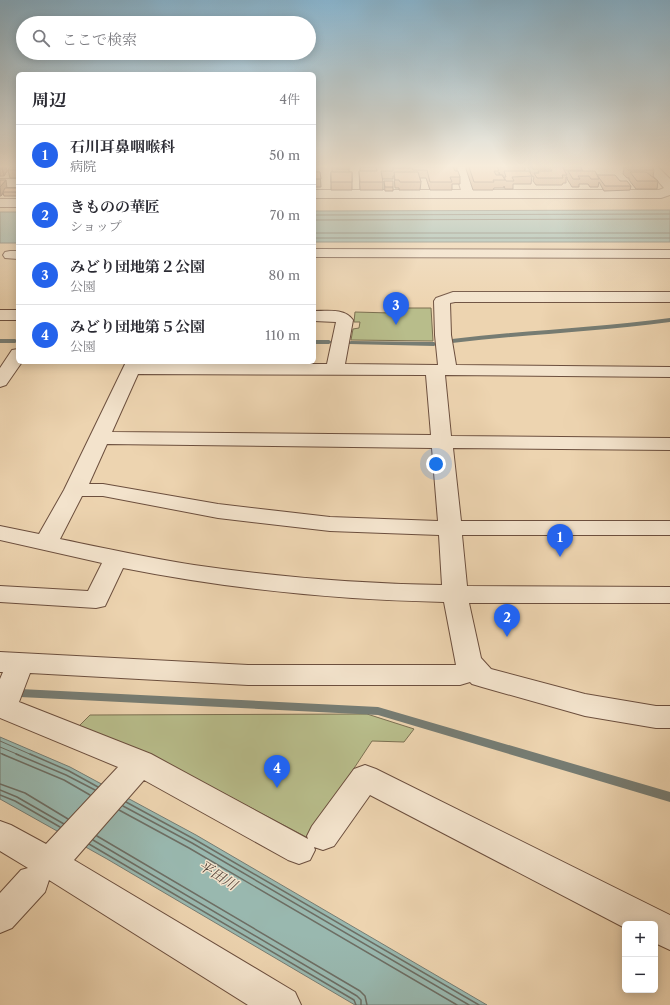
<!DOCTYPE html>
<html lang="ja">
<meta charset="utf-8">
<style>
body{margin:0;font-family:"Libre Caslon Text","Noto Serif JP",serif;background:#f2f2f3;color:#2b2b33}
.controls{position:absolute;right:12px;bottom:12px;display:grid;overflow:hidden;border-radius:6px;box-shadow:0 2px 10px #0003}
.controls button{width:36px;height:36px;display:grid;place-items:center;padding:0;border:0;border-bottom:1px solid #e1e1e2;background:#fff;color:#2b2b33;font:20px sans-serif}
.you{position:absolute;left:436px;top:464px;width:14px;height:14px;margin:-10px;border:3px solid #fff;border-radius:50%;background:#1a73e8;box-shadow:0 0 0 6px #1a73e833}
.badge{display:grid;place-items:center;width:26px;height:26px;border-radius:50%;background:#2563eb;color:#fff;font-size:13px;font-weight:700}
.pin{position:absolute;translate:-50% -33px;filter:drop-shadow(0 1px 2px #0008)}
.pin::after{content:'';position:absolute;top:21px;width:14px;height:12px;background:inherit;clip-path:polygon(0 0,100% 0,50% 100%)}
.list{margin:0;padding:0;list-style:none}
h2{display:flex;justify-content:space-between;align-items:center;height:52px;margin:0;padding:0 16px;font-size:17px}
h2 small{font-size:13px;font-weight:400;color:#7c7c81}
.list li{display:grid;grid-template-columns:26px 1fr auto;gap:12px;align-items:center;box-sizing:border-box;height:60px;padding:0 16px;border-top:1px solid #e1e1e2}
.list b{display:block;font-size:15px;white-space:nowrap}
.list p{margin:0;font-size:13px;white-space:nowrap;color:#7c7c81}
.list em{font-size:13px;font-style:normal;color:#7c7c81}
.icon{flex:none;width:22px;height:22px;fill:none;stroke:currentColor;stroke-width:2;stroke-linecap:round;stroke-linejoin:round}
.map{position:relative;flex:none;width:670px;height:1005px;overflow:hidden}
.search{position:absolute;background:#fff;box-shadow:0 2px 10px #0003;left:16px;top:16px;width:300px;height:44px;display:flex;align-items:center;gap:10px;box-sizing:border-box;padding:0 14px;border-radius:22px;color:#7c7c81;font-size:15px}
.panel{position:absolute;background:#fff;box-shadow:0 2px 10px #0003;left:16px;top:72px;width:300px;height:292px;border-radius:6px}
.map>svg:first-child{display:block}
.green{fill:#b8bd8b;stroke:#7c7052}
.water{fill:#99b8af;stroke:#767c73}
.lines{fill:none;stroke-linecap:round;stroke-linejoin:round}
.shore-far1{stroke:#6d6e64;stroke-width:1}
.shore{stroke:#6d6e64;stroke-width:1.5}
.stream{fill:#767c73;fill-rule:evenodd}
.minor-casing{stroke:#6c4f3e;stroke-width:2}
.minor{fill:#f3e3cc;fill-rule:evenodd}
.wall{fill:#bf8f6c;stroke:#412318;fill-rule:evenodd}
.shaded-wall{fill:#9b7458;stroke:#412318}
.building{fill:#dea67e;stroke:#412318}
.labels{text-anchor:middle;stroke-width:3;stroke-linejoin:round;paint-order:stroke}
.near-water-label{font-size:14px;font-style:italic;fill:#57483e;stroke:#f3e3cc}
</style>
<div class="map">
<svg width="670" height="1005" viewBox="0 0 670 1005">
<rect width="100%" height="100%" fill="#edd4b0"/>
<filter id="stains"><feTurbulence type="fractalNoise" baseFrequency=".005" numOctaves="4"/><feColorMatrix values="0 0 0 0 .2 0 0 0 0 .09 0 0 0 0 .02 0 0 0 .5 -.17"/></filter>
<radialGradient id="worn" r=".72"><stop offset=".6" stop-color="#630" stop-opacity="0"/><stop offset="1" stop-color="#630" stop-opacity=".3"/></radialGradient>
<g class="green">
<path d="M391 308H431L433 341 351 340 353 329 359 328 360 322H354L355 312 391 313Z"/>
<path d="M367 714 414 729 404 742 372 741 308 838 174 767 77 728 90 715Z"/>
</g>
<g class="water">
<path d="M670 210V242H314V211Z"/>
<rect x="0" y="212" width="18" height="31"/>
<path d="M0 737 70 767 196 835 487 1005H355L107 859 0 799Z"/>
</g>
<g class="lines">
<g class="shore-far1">
<path d="M314 215 670 214"/>
<path d="M314 220 670 219"/>
<path d="M314 233H670"/>
<path d="M314 238H670"/>
<path d="M0 741 32 755"/>
<path d="M0 747 19 755"/>
<path d="M0 753 5 755"/>
</g>
<g class="shore">
<path d="M2 754 64 780 90 795"/>
<path d="M16 754 66 775 95 790"/>
<path d="M30 754 69 771 98 787"/>
<path d="M0 784 25 793 68 819"/>
<path d="M0 790 17 797 64 824"/>
<path d="M0 795 15 801 60 827"/>
<path d="M126 802 194 839 479 1005"/>
<path d="M123 806 192 843 469 1005"/>
<path d="M119 810 189 848 457 1005"/>
<path d="M97 836 360 991 365 996 367 1005"/>
<path d="M93 840 357 996 361 1000V1005"/>
<path d="M89 844 354 1000 356 1005"/>
</g>
<g class="stream">
<path d="M670 318V322C598 332 525 334 452 343L449 341 452 339C525 330 598 328 670 318Z"/>
<path d="M0 339H15L18 341 15 343H0Z"/>
<path d="M314 340H329L332 342 329 344H314Z"/>
<path d="M351 341 434 342 437 344 434 346 349 344V342Z"/>
<path d="M0 688 378 707 670 792V802L378 715 0 696Z"/>
</g>
<defs>
<g id="minor">
<path d="M454 167H466L474 190H659L664 188 646 167H658L670 179V195L661 198H314V190H461Z"/>
<rect x="0" y="179" width="18" height="8"/>
<rect x="0" y="199" width="18" height="8"/>
<path d="M314 249 670 250V258L314 257Z"/>
<path d="M10 251H18V259L5 258 3 255 5 252Z"/>
<path d="M453 292H670V302H455L450 303 451 335 456 365 670 367V377L445 375 451 436 670 438V450L453 448 461 521H670V535H462L467 586 670 587V603H469L481 658 491 669 585 694 656 706H670V728H656L585 716 482 687 472 684 470 682 460 685H248L30 673 19 702 151 754 308 839 307 836 312 826 354 769 365 765 376 769 670 915V950L655 943V924H625V928L370 795 334 846 323 850 314 847 315 850 310 860 299 864 288 860 144 780 74 860 295 992 301 1005H248L49 880 45 892 12 928 0 933V893L21 870 28 868 0 851V821L11 825 46 844 118 767 0 718V679L3 672H0V652L248 665H456L444 602C336 600 229 589 123 568L105 606 96 608 0 602V586L88 591 102 563 0 540V526L39 534 64 490 126 362H144L143 364H327L336 322 314 321V311C327 311 345 308 353 320L345 364 438 365 435 335 434 301 436 298ZM138 374 426 375 431 435 112 432ZM107 444 432 448 438 521 330 517 218 504 103 484H89ZM82 496H103L218 518 330 531 439 535 442 585C359 584 276 577 194 565 149 558 104 548 60 539Z"/>
<rect x="0" y="310" width="18" height="10"/>
<path d="M18 349V362H22L6 385 0 387V368L12 350Z"/>
</g>
</defs>
<use href="#minor" class="minor-casing"/>
<use href="#minor" class="minor"/>
</g>
<g class="wall">
<path d="M0 167 7 171 4 176H0Z"/>
<path d="M18 167V178H10L8 170Z"/>
<path d="M314 167V172H320L321 187H314Z"/>
<path d="M332 167H349V172H352V190H331V172H332Z"/>
<path d="M360 167H457V171L460 177V184H452V190H430L426 178H420L421 182 420 190H399V188H395L394 176H393V179H382L383 182V190H360L359 171H360Z"/>
<path d="M466 167H525V171L531 173 528 167H581L582 170V171L620 181 631 186 630 190 604 191 599 182 598 187H590L588 184H579V187H572L567 179V177H566V183H563L562 185H536L533 181 534 177 532 176 531 184H513V189H505L504 186V188H494L493 190H473L466 169ZM499 172 500 175H503V177L499 175Z"/>
<path d="M623 167H653V169L654 170 653 177 658 181 657 189H636L629 180V178H627L623 174 624 169Z"/>
<path d="M0 180 7 188H18L17 196H4L3 193 1 196H0Z"/>
<path d="M384 181 393 187V191H385Z"/>
</g>
<g class="shaded-wall">
<path d="M3 167H6L7 171 4 176 2 168Z"/>
<path d="M6 180 7 188 3 192V193L1 196 0 187Z"/>
<path d="M18 190V195L17 196 16 192Z"/>
</g>
<g class="building">
<path d="M10 167H18V170H8Z"/>
<rect x="337" y="167" width="12" height="2"/>
<path d="M361 167H393V171H381L383 182H360L359 171H377L376 167Z"/>
<path d="M393 167H453L455 171H458L460 177H450L452 182H430L427 170H413L412 168H393Z"/>
<path d="M469 167H497L499 171H494L496 175H502L505 180H493L494 182H474Z"/>
<path d="M532 167H562L567 175H562L563 178H537L534 173H539L538 171H552L551 169H533Z"/>
<path d="M563 167H581L582 170H564Z"/>
<path d="M625 167H654H652L654 170H628Z"/>
<path d="M504 171H529L532 176 512 177 514 181H506L504 177H506Z"/>
<path d="M568 171H595L599 179H591L589 176H578L580 179H573Z"/>
<path d="M314 172H320L321 179H314Z"/>
<rect x="331" y="172" width="21" height="10"/>
<path d="M394 172H418L421 182H400L399 180H395Z"/>
<path d="M630 172H646L658 181H637Z"/>
<path d="M597 175H615L620 181H627L631 186H605Z"/>
<path d="M0 180H6L0 187Z"/>
<path d="M384 181H393V187H385Z"/>
<path d="M5 188H18V190L16 192H3Z"/>
</g>
<linearGradient id="sky" x2="0" y2="1"><stop stop-color="#88b6d1"/><stop offset="0.54" stop-color="#f7ecdb"/><stop offset="1" stop-color="#f7ecdb" stop-opacity="0"/></linearGradient>
<rect width="670" height="308" fill="url(#sky)"/>
<g class="labels">
<g class="near-water-label">
<text transform="translate(218 875) rotate(32)" y="5">平田川</text>
</g>
</g>
<rect width="100%" height="100%" filter="url(#stains)"/>
<rect width="100%" height="100%" fill="url(#worn)"/>
</svg>
<div class="controls">
<button>+</button>
<button>−</button>
</div>
<div class="you"></div>
<div class="pin badge" style="left:560px;top:557px">1</div>
<div class="pin badge" style="left:507px;top:637px">2</div>
<div class="pin badge" style="left:396px;top:325px">3</div>
<div class="pin badge" style="left:277px;top:788px">4</div>
<div class="search"><svg class="icon" aria-label="search" viewBox="0 0 24 24"><circle cx="10" cy="10" r="6"/><path d="M15 15l6 6"/></svg>ここで検索</div>
<section class="panel">
<h2>周辺<small>4件</small></h2>
<ul class="list">
<li><span class="badge">1</span><div><b>石川耳鼻咽喉科</b><p>病院</p></div><em>50 m</em></li>
<li><span class="badge">2</span><div><b>きものの華匠</b><p>ショップ</p></div><em>70 m</em></li>
<li><span class="badge">3</span><div><b>みどり団地第２公園</b><p>公園</p></div><em>80 m</em></li>
<li><span class="badge">4</span><div><b>みどり団地第５公園</b><p>公園</p></div><em>110 m</em></li>
</ul>
</section>
</div>
